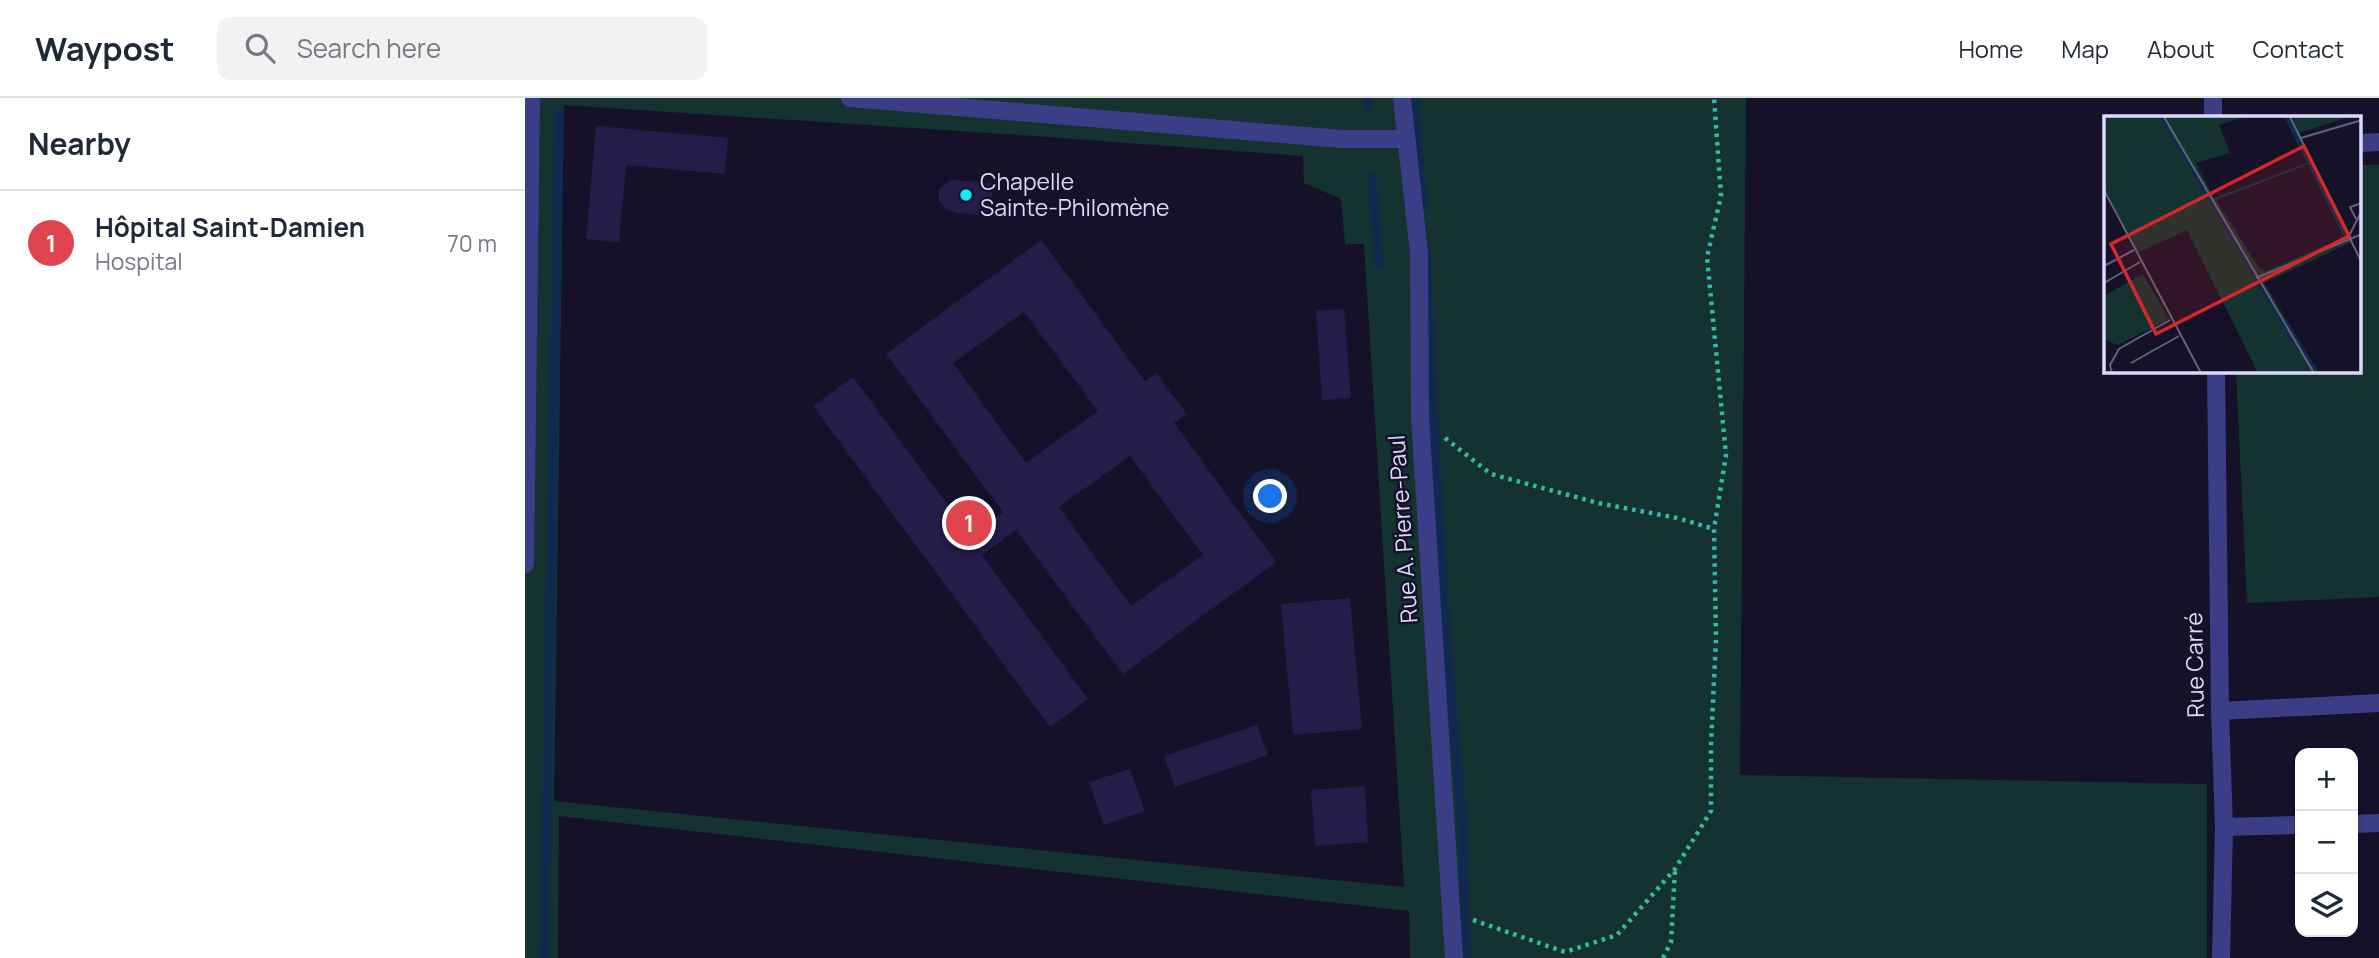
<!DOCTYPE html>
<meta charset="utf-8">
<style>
body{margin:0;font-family:Manrope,sans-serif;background:#f2f2f3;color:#1f2937}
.controls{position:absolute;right:21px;bottom:21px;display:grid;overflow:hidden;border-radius:14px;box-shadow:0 2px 5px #0004}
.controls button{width:63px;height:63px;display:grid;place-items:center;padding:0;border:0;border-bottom:2px solid #e0e1e3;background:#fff;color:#1f2937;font:35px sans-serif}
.you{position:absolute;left:746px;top:399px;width:24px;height:24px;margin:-18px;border:5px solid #fff;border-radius:50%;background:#1a73e8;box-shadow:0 0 0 10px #1a73e833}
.badge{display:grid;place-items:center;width:46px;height:46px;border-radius:50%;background:#7c3aed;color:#fff;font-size:23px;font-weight:700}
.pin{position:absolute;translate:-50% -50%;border:4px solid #fff;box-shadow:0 2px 7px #0006}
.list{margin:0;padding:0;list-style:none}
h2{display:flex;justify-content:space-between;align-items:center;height:91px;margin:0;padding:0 28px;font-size:30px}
h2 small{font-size:23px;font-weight:400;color:#747a83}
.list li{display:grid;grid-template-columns:46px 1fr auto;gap:21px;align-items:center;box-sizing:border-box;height:105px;padding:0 28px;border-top:2px solid #e0e1e3}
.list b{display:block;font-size:26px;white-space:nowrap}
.list p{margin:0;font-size:23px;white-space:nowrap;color:#747a83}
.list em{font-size:23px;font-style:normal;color:#747a83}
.icon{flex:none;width:38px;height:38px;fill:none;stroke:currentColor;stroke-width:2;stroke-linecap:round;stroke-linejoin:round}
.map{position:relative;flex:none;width:1854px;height:860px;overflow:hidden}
header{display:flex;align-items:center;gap:42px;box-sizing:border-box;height:98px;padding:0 35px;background:#fff;border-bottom:2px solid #e0e1e3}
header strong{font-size:33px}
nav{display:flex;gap:38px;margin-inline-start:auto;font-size:24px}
.search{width:490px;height:63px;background:#f2f2f3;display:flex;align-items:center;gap:18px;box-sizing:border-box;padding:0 24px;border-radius:14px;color:#747a83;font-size:26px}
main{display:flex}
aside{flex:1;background:#fff}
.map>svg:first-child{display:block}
.green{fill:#143330;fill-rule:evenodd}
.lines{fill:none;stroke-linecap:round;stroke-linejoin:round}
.stream{stroke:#0f2a4e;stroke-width:9}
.building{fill:#241d4a;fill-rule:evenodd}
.path{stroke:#32b9ab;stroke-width:4.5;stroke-dasharray:3.5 5;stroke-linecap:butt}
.minor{stroke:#3c3d87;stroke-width:18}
.poi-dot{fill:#08effb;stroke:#141129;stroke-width:2.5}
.labels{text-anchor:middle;stroke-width:5;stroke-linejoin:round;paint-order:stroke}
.poi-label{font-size:23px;fill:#dbd9fe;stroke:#141129;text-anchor:start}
.street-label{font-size:23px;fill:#dbd9fe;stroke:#141129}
.inset-river{fill:none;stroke:#0f2a4e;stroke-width:3.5}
.inset-road{fill:none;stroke:#64617e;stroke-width:2}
.view{fill:#d62828;fill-opacity:0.15;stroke:#d62828;stroke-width:3.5}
.inset-edge{fill:none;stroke:#dbd9fe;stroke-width:3.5}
</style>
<header>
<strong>Waypost</strong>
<div class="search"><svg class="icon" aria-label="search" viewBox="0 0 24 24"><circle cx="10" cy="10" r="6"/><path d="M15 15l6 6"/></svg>Search here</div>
<nav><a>Home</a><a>Map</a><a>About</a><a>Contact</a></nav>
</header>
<main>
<aside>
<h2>Nearby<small></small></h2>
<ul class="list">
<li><span class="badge" style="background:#e0444e">1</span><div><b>Hôpital Saint-Damien</b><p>Hospital</p></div><em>70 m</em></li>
</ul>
</aside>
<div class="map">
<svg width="1854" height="860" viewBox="0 0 1854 860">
<rect width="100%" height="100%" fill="#141129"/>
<g class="green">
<path d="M0 0H1221L1215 677 1682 686V860H885L884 813 34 718 33 860H0ZM39 7 510 38 778 58 779 85 816 101 820 146H839L879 789 29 703Z"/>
<path d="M1835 67H1854V499L1722 505 1711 273H1835Z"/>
</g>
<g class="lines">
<g class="stream">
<path d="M843 0V7"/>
<path d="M889 0 898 110"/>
<path d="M847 80 854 165"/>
<path d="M901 155 913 406 924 573 937 716 941 860"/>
<path d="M19 860 34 15"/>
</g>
</g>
<g class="building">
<path d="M71 28 203 40 200 76 101 67 94 144 61 141Z"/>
<path d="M426 82 468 85 466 118 431 115 421 111 414 103V91Z"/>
<path d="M516 142 620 283 631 275 662 316 649 325 751 464 598 576 491 432 457 457 563 601 525 629 288 308 328 279 446 438 463 425 478 414 361 256ZM499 214 573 313 501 365 428 265ZM605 358 678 457 606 508 534 409Z"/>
<path d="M819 211 826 300 797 302 791 213Z"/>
<path d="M825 500 837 631 768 637 756 506Z"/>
<path d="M732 627 743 657 650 689 639 658Z"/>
<path d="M605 671 620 713 579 727 564 684Z"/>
<path d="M840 688 843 744 790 748 786 692Z"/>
</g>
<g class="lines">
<g class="path">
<path d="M920 340 966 376 1073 405 1152 420 1189 431"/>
<path d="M948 822 1040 854 1092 837 1150 771 1186 713V646L1191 541 1189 431 1201 357 1182 159 1196 98 1189 0"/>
<path d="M1138 860 1146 844 1150 772"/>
</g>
<g class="minor">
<path d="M325 0 817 41H880"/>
<path d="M877 0 894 155 895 319 929 860"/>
<path d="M1688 0V19"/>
<path d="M1835 45 1854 44"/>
<path d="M1691 273 1695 613 1699 729 1696 860"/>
<path d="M0 466 6 0"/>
<path d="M1695 613 1854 605"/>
<path d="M1828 726 1854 725"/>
<path d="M1699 729 1775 727"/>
</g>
</g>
<circle class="poi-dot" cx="441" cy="97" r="7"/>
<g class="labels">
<g class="poi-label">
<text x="455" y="92">Chapelle<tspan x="455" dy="26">Sainte-Philomène</tspan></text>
</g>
<g class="street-label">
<text transform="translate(878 431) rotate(-94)" y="8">Rue A. Pierre-Paul</text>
<text transform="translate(1670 567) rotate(-91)" y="8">Rue Carré</text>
</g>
</g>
<g transform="translate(1579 18)">
<rect width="257" height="257" fill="#141129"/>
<path d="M0 1H141L115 9 126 37 92 47 110 82 203 47 180 1H187L191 8 188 1H245L195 17 250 125 160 167 215 257H154L83 114 34 137 0 71ZM205 48 241 121 162 155 155 152 112 84ZM39 158 65 203 14 229 0 224V180Z" fill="#143330" fill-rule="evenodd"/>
<path class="inset-river" d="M58 1 193 232M183 1 241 120M182 207 213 257"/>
<path class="inset-road" d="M60 1 210 257M186 1 258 147M197 22 258 4M0 74 97 257M252 103 246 91 258 87M245 120 258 94M0 150 30 134M152 162 258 118M0 167 36 146M27 247 75 220M8 257 6 249 15 233 66 204"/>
<path class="view" d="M200 30 245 120 52 218 7 128Z"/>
<rect width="257" height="257" class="inset-edge"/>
</g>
</svg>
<div class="controls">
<button>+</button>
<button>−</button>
<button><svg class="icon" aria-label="layers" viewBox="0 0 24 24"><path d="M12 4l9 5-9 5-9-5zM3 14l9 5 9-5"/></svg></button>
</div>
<div class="you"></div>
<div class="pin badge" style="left:444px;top:425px;background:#e0444e">1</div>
</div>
</main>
